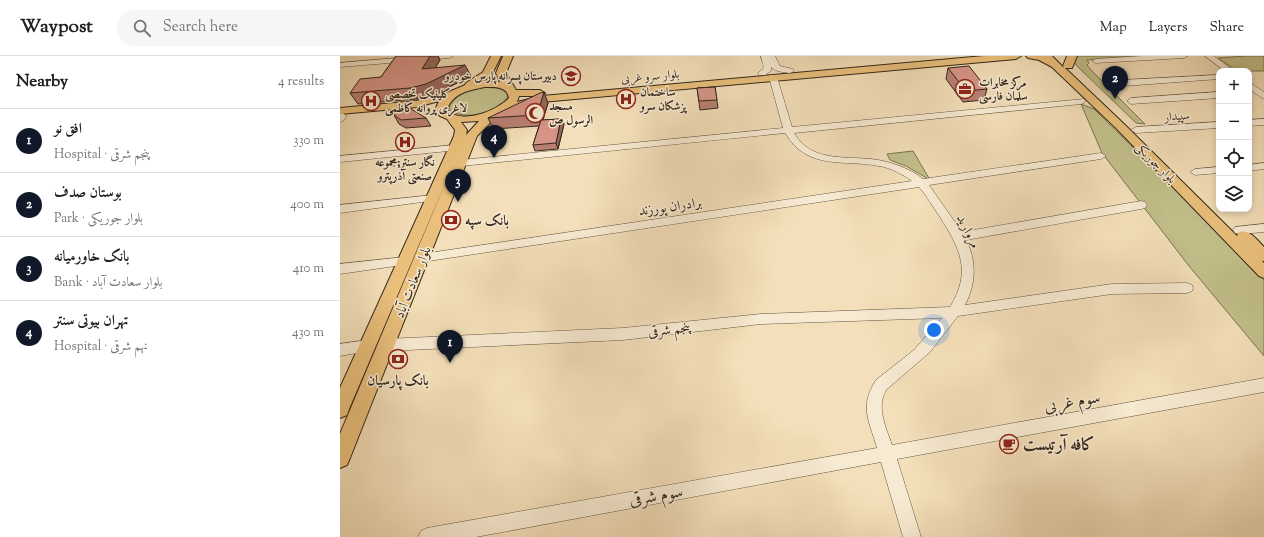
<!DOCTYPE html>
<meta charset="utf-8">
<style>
body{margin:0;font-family:"Sorts Mill Goudy",Amiri,serif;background:#f6f6f6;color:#202124}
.controls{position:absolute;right:12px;top:12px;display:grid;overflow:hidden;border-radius:8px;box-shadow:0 2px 6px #0003}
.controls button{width:36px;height:36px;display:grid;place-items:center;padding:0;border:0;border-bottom:1px solid #e0e0e0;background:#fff;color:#202124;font:20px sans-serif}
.you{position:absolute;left:594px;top:274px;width:14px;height:14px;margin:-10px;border:3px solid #fff;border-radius:50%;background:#1a73e8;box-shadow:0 0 0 6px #1a73e833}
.badge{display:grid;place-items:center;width:26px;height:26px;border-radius:50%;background:#111827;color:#fff;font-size:13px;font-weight:700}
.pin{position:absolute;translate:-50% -33px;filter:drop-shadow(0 1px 2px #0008)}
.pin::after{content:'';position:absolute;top:21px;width:14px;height:12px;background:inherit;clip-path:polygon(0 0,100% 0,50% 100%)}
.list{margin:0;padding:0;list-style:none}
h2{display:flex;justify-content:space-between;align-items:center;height:52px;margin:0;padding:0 16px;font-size:17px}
h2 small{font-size:13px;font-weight:400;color:#757577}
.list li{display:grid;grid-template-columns:26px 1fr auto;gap:12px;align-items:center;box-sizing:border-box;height:64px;padding:0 16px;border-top:1px solid #e0e0e0}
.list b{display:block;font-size:15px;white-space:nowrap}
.list p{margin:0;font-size:13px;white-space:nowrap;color:#757577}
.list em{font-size:13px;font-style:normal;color:#757577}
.icon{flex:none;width:22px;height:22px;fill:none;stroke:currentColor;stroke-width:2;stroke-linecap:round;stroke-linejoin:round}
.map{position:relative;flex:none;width:924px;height:481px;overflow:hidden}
header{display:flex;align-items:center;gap:24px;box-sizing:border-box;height:56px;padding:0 20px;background:#fff;border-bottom:1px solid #e0e0e0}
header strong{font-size:19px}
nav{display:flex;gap:22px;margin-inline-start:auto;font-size:14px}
.search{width:280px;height:36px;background:#f6f6f6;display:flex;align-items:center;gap:10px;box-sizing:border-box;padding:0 14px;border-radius:22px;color:#757577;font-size:15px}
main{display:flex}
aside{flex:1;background:#fff}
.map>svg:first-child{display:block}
.green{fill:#c2c08b;stroke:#7b7454}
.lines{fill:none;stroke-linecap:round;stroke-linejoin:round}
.minor-casing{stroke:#645543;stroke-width:1}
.major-casing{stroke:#34271c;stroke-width:2}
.minor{fill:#f7ead2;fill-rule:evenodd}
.major{fill:#eac07c;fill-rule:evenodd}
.wall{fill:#b88074;stroke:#34271c}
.shaded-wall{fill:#96685e;stroke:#34271c}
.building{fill:#d69587;stroke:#34271c}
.labels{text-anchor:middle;stroke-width:3;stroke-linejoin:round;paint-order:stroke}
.far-poi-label{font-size:12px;font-weight:bold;fill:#34271c;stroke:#f7ead2;text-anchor:start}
.far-street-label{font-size:12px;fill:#34271c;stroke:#f7ead2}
.street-label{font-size:14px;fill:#34271c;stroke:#f7ead2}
.poi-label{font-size:14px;font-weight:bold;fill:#34271c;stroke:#f7ead2;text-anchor:start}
.near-street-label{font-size:17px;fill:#34271c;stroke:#f7ead2}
.near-poi-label{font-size:17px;font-weight:bold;fill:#34271c;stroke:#f7ead2;text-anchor:start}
</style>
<header>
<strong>Waypost</strong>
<div class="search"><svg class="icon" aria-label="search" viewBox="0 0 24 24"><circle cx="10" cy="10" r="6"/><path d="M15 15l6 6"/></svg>Search here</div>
<nav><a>Map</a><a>Layers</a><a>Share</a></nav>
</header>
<main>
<aside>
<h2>Nearby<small>4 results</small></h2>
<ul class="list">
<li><span class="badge">1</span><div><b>افق نو</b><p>Hospital · پنجم شرقی</p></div><em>330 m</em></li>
<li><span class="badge">2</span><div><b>بوستان صدف</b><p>Park · بلوار جوریکی</p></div><em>400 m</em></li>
<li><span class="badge">3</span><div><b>بانک خاورمیانه</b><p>Bank · بلوار سعادت آباد</p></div><em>410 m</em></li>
<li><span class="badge">4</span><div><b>تهران بیوتی سنتر</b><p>Hospital · نهم شرقی</p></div><em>430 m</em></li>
</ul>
</aside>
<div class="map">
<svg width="924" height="481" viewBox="0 0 924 481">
<rect width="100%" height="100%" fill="#f3dfb9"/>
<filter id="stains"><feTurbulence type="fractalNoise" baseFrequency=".005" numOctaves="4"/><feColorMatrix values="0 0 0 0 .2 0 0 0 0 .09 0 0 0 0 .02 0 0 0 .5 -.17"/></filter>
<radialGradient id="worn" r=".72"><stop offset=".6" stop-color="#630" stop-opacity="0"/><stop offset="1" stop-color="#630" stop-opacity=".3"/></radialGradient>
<g class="green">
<path d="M735 0H812L747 4 749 7 747 9 752 15 805 68 796 67 737 10 733 5Z"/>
<path d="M905 0H924V15H897L878 2Z"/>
<path d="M144 31C153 31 162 31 168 39 165 57 122 66 109 53V49C116 37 131 34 144 31Z"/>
<path d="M741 48 754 53 896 193 924 224V300L849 210 762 97Z"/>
<path d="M573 95 590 124 566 110 550 104 547 98Z"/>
</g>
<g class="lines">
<defs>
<g id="minor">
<path d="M80 0H113L109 2 0 11V7Z"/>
<path d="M421 0H435L440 10 453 13 454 15 450 17C443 16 436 16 431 11V15L425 19H419L418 17 424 12Z"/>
<path d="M802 0H848L844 2 756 7 752 5 756 3Z"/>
<path d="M865 0H874L894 15H885Z"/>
<path d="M430 19H436L437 21 452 71 744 43 745 45 744 47 741 48 454 77C472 108 508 99 538 104 554 107 571 113 583 123L761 97 766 100 761 103 589 129 622 176 801 145 805 146 807 149 805 152 801 153 626 184C637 205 636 228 625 249L772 228 847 227 852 229 853 232 852 235 847 237 772 238 618 260 590 296 546 334C536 352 546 371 552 389L924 322V336L557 403 581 481H563L541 406 136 481H78L81 475 87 472 537 392C529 364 519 351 536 324L574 294 602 262 421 268 283 284 46 295 41 293 39 289 41 285 46 283 283 272 421 258 610 251C632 216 620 192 600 161 593 151 587 140 579 131L82 206 78 205 76 202 78 199 82 198 572 125C562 118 551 112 539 110 502 103 468 115 445 77L121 110 116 107 121 104 443 72 429 21Z"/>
<path d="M879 19V23L783 30 779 27 783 24Z"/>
<path d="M909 26 924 36V43L909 33Z"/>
<path d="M879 36V42L791 48 787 45 791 42Z"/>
<path d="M2 57 7 60 3 65 0 66V58Z"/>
<path d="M924 63V69L909 70V64Z"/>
<path d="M879 66V72L796 77 791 74 796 71Z"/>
<path d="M115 89 120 92 118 94 0 106V100Z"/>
<path d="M924 107V113L909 115V109Z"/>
<path d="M879 111V117L855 119 850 116 855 113Z"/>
<path d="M93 139 97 140 98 142 97 144 0 157V149Z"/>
<path d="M924 168V176L899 178 895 177 893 174 895 171Z"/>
<path d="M65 201 69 202 71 205 69 208 0 218V208Z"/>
<path d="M28 284 33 286 35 290 33 294 0 300V288Z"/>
</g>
<g id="major">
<path d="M151 0H161L151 20 143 25 160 26 156 17 163 0H173L166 17 176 34H200L205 37 200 40H179L177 46 202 40 644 0H681L676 3 202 46 168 54 157 60 137 80 10 402 7 409 0 412V378L110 116 9 353 7 359 0 362V332L114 80 115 74 107 63 100 60 95 54 99 45 77 51 0 58V52L76 45 109 36 125 29 126 27 143 16ZM145 31C155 31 167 30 169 42 156 55 123 69 107 54 112 37 130 34 145 31ZM139 65 126 79 127 74 121 66Z"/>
<path d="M686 0H712L724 12 723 10 727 0H737L732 12H725L784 68 897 180 899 176C910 173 917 184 924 191V205H922L924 207V222L919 220 776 72 712 11 699 4 688 2Z"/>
</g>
</defs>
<use href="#minor" class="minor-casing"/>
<use href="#major" class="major-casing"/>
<use href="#minor" class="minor"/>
<use href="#major" class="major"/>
</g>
<g class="wall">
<path d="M56 0H98L100 4 95 12 131 20 93 39 77 43 18 48 10 37 41 21Z"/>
<path d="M608 12 647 33 644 44 623 46 606 23Z"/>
<path d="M375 31 378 52 360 54 357 32Z"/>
<path d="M208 47 203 64 221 63 224 68 218 93 195 95 193 89 199 70 153 73 148 62Z"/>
<path d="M54 59 86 62 91 70 66 72 59 68Z"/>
</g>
<g class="shaded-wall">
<path d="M90 0H98L100 4 88 24 82 13Z"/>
<path d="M125 9 131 20 93 39 77 43 70 32Z"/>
<path d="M204 36 208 47 201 69 197 59Z"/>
<path d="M221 63 224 68 218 93 216 87Z"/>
</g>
<g class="building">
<path d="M56 0H90L82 13 125 9 86 28 70 32 10 37 20 23 41 21Z"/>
<path d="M629 10 647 33 626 35 608 12Z"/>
<path d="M375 31 377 44 359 45 357 32Z"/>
<path d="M204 36 197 59 148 62 200 37Z"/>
<path d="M68 51 86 62 61 64 54 59 58 52Z"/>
<path d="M221 63 216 87 193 89 201 64Z"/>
</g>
<defs>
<symbol id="school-ring" viewBox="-11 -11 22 22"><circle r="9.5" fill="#f7ead2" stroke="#8f2418" stroke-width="1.5"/><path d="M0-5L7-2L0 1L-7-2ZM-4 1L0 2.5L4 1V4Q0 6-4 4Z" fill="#8f2418"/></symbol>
<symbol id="office-ring" viewBox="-11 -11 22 22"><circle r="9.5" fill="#f7ead2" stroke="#8f2418" stroke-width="1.5"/><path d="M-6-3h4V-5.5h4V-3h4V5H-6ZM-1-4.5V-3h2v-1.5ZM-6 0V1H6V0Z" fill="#8f2418"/></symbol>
<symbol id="hospital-ring" viewBox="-11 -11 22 22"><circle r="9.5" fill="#f7ead2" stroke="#8f2418" stroke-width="1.5"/><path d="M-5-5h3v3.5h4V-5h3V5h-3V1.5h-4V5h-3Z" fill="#8f2418"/></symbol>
<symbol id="mosque-ring" viewBox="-11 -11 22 22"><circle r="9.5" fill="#f7ead2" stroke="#8f2418" stroke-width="1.5"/><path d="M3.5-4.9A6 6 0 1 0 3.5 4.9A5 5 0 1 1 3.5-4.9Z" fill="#8f2418"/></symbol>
<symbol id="bank-ring" viewBox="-11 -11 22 22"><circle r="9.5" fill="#f7ead2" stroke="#8f2418" stroke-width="1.5"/><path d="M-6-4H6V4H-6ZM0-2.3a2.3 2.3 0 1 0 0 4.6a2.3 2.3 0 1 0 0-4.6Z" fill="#8f2418"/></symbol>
<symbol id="cafe-ring" viewBox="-11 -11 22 22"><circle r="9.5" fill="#f7ead2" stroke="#8f2418" stroke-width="1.5"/><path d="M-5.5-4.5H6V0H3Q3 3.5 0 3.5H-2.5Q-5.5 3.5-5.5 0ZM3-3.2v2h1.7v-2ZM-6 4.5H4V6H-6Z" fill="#8f2418"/></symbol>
</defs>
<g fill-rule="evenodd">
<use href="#school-ring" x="220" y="9" width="22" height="22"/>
<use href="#office-ring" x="614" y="22" width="22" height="22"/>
<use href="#hospital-ring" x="275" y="32" width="22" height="22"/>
<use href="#hospital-ring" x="20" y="34" width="22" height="22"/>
<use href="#mosque-ring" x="184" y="46" width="22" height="22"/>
<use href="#hospital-ring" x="54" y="75" width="22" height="22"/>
<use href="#bank-ring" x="100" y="153" width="22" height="22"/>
<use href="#bank-ring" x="47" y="292" width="22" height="22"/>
<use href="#cafe-ring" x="658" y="377" width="22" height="22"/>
</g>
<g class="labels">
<g class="far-poi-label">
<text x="217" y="24" text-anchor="end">دبیرستان پسرانه پارس خودرو</text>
<text x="639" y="30">مرکز مخابرات<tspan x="639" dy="14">سلمان فارسی</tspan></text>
<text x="300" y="40">ساختمان<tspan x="300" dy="14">پزشکان سرو</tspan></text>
<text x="45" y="42">کلینیک تخصصی<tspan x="45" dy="14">لاغری پروانه کاظمی</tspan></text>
<text x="209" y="54">مسجد<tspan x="209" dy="14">الرسول ص</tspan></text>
<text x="65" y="110" text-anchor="middle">نگار سنتر;مجموعه<tspan x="65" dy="14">صنعتی آذرپترو</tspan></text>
</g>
<g class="far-street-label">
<text transform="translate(310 20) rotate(-5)" y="4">بلوار سرو غربی</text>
<text transform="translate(837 60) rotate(-4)" y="4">سپیدار</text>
<text transform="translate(816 107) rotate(45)" y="4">بلوار جوریکی</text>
</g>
<g class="street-label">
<text transform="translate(330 150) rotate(-8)" y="5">برادران پورزند</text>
<text transform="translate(629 175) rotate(63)" y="5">مروارید</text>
<text transform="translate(72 226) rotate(-68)" y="5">بلوار سعادت آباد</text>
<text transform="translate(329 273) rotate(-7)" y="5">پنجم شرقی</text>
</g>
<g class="poi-label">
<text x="125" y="169">بانک سپه</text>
<text x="58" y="329" text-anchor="middle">بانک پارسیان</text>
</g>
<g class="near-street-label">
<text transform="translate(732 345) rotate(-10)" y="6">سوم غربی</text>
<text transform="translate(316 439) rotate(-10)" y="6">سوم شرقی</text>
</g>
<g class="near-poi-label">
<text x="683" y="394">کافه آرتیست</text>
</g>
</g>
<rect width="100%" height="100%" filter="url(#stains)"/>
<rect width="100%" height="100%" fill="url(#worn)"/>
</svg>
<div class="controls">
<button>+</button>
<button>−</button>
<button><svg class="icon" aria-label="locate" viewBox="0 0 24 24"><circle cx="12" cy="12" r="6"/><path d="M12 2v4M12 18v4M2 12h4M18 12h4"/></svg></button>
<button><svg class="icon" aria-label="layers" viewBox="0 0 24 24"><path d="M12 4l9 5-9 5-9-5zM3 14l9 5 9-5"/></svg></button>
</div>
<div class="you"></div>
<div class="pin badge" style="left:110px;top:307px">1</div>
<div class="pin badge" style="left:775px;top:43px">2</div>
<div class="pin badge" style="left:118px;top:146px">3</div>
<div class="pin badge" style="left:154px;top:102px">4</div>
</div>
</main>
